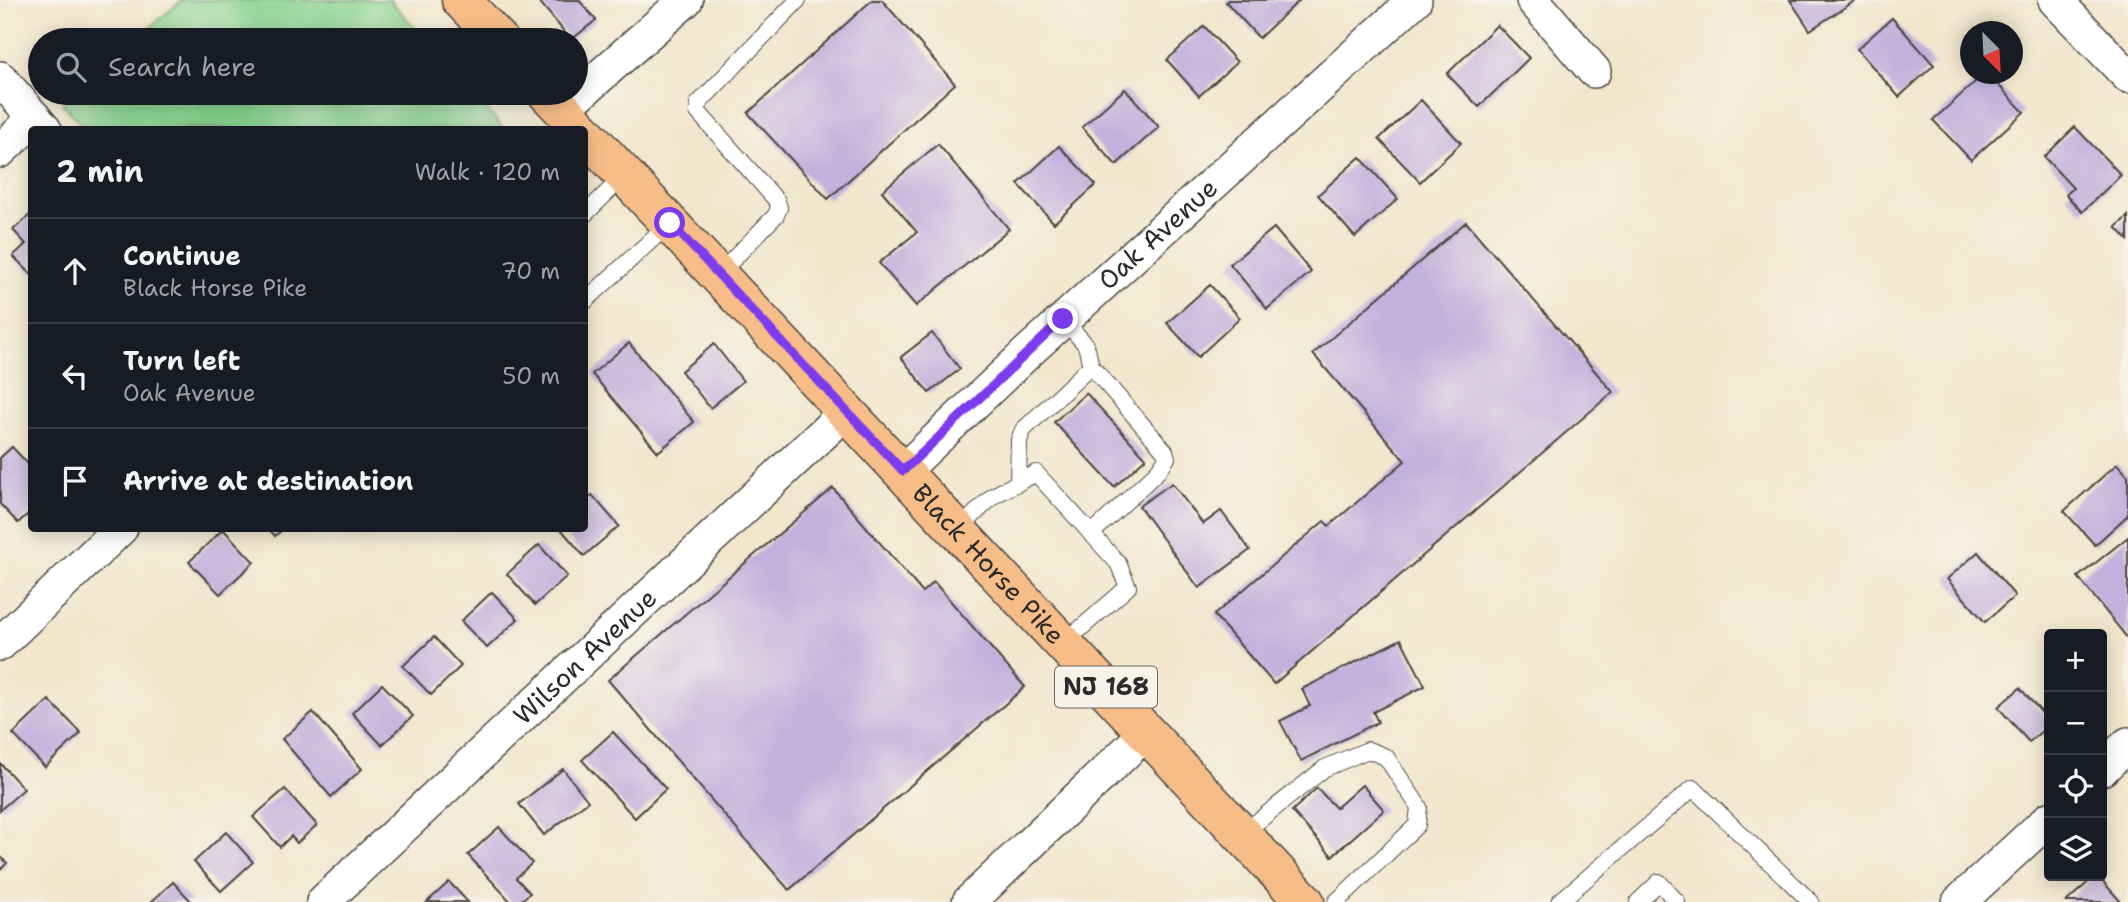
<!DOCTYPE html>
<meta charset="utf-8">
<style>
body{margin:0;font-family:"Shantell Sans",sans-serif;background:#242831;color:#f1f3f6}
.controls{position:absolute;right:21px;bottom:21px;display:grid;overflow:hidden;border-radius:7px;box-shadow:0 4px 18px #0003}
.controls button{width:63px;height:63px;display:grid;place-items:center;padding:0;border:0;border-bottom:2px solid #363941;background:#171b24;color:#f1f3f6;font:35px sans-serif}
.compass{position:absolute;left:1960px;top:21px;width:63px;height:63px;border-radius:50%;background:#171b24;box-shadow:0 4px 18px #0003;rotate:156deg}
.stop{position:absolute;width:21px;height:21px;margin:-16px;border:5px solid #7c3aed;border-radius:50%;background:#fff}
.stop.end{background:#7c3aed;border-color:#fff;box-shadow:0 2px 7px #0008}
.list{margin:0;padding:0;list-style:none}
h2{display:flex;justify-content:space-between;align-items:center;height:91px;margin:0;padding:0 28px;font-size:30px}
h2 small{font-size:23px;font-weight:400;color:#9ea1a6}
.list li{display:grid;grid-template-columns:46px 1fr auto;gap:21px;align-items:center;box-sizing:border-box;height:105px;padding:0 28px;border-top:2px solid #363941}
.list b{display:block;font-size:26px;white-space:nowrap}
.list p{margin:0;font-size:23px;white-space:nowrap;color:#9ea1a6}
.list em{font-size:23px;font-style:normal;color:#9ea1a6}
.icon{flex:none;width:38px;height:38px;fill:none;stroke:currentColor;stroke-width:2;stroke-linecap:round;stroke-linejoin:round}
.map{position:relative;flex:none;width:2128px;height:902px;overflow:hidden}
.search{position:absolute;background:#171b24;box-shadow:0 4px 18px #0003;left:28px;top:28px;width:560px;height:77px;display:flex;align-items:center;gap:18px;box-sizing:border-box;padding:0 24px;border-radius:38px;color:#9ea1a6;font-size:26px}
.panel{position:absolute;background:#171b24;box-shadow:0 4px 18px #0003;left:28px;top:126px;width:560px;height:406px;border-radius:7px}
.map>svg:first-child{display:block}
.green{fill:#85d18e;stroke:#587e5c;stroke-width:2}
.building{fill:#c1b1dc}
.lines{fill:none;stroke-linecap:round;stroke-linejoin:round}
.service-casing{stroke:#494743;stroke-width:18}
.minor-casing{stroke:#494743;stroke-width:36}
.primary-casing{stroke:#494743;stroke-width:41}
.service{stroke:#fff;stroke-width:16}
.minor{stroke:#fff;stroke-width:33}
.primary{stroke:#f7bd88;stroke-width:38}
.route{stroke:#7c3aed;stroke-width:9}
.labels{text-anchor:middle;stroke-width:5;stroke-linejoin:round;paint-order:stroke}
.shield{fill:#f7f3e8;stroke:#686764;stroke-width:2}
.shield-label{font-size:24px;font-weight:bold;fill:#2b2b2b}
.street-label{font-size:26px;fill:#2b2b2b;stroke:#f7f3e8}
</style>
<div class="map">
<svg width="2128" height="902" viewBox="0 0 2128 902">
<rect width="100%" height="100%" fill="#f7f3e8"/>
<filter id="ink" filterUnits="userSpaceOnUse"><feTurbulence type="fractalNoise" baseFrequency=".0143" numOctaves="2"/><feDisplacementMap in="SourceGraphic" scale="14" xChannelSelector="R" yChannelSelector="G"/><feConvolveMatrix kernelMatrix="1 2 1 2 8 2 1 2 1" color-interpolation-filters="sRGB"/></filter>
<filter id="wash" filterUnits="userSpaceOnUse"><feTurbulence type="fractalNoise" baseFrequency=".00686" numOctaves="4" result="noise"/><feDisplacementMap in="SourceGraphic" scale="28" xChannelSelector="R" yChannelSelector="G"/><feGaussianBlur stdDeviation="1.57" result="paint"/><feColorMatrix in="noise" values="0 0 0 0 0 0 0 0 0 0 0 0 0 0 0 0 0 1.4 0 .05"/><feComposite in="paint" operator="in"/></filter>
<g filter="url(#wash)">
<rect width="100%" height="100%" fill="#f2e6cd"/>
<g class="green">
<path d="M182 0H390L426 40H135Z"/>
<path d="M74 93H472L504 129H85L62 103Z"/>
</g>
<g id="blocks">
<g class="building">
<path d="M538 0H579L596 20 571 40Z"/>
<path d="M872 0H882L955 84 828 199 748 113Z"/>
<path d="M1228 0H1300L1259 38 1226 2Z"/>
<path d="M1790 0H1856L1810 30Z"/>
<path d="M1892 18 1934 65 1899 97 1857 49Z"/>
<path d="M1497 25 1529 58 1479 107 1447 74Z"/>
<path d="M1204 26 1237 62 1199 96 1167 60Z"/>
<path d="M1984 74H1988L2024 112 1971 160 1933 120Z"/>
<path d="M1125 89 1159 127 1116 165 1082 127Z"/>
<path d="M1421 100 1461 143 1420 182 1379 139Z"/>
<path d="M2075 127 2121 175 2082 212 2066 195 2073 188 2044 157Z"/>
<path d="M938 144 1009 229 916 306 879 263 917 232 882 191Z"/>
<path d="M1059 146 1096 185 1054 223 1018 184Z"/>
<path d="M1360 157 1398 199 1355 237 1318 195Z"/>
<path d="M32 213V275L13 256 26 244 13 230Z"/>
<path d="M2128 216V240L2116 227Z"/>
<path d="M1466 222 1613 392 1274 684 1214 615 1324 521 1329 526 1405 461 1313 354Z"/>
<path d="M1274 228 1311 272 1267 309 1230 264Z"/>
<path d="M1210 285 1240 318 1198 357 1167 323Z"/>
<path d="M932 333 960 369 929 393 901 357Z"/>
<path d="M629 343 694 422 658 452 592 374Z"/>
<path d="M714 344 743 381 710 408 681 371Z"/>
<path d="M1086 393 1146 458 1114 487 1054 422Z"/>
<path d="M12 447 32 468V510L18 523 0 504V458Z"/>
<path d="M2117 464 2128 476V515L2095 545 2064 511Z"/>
<path d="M1172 483 1203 524 1221 511 1250 550 1199 588 1139 506Z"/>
<path d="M833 488 922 592 934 582 1025 687 789 890 608 680Z"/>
<path d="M592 495 619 526 584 556 560 528H584V503Z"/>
<path d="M268 528H284L275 536Z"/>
<path d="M223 529 254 562 220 594 189 562Z"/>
<path d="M2128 537V639L2078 577Z"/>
<path d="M539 545 567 576 535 605 507 574Z"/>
<path d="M1978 552 2015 596 1985 622 1947 579Z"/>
<path d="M492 592 518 619 487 648 461 621Z"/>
<path d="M434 637 461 666 431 695 403 666Z"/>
<path d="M1401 639 1425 686 1373 712 1378 722 1301 761 1280 721 1310 706 1302 689Z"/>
<path d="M382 684 413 716 382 745 352 713Z"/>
<path d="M2020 688 2049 721V725L2029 742 1998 707Z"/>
<path d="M49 700 81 733 45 767 13 734Z"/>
<path d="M313 712 362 769 331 797 282 739Z"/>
<path d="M613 732 666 789 635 818 582 760Z"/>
<path d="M0 763 24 789 0 810Z"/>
<path d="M563 769 588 801 544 835 519 804Z"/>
<path d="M1362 785 1384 810 1332 856 1292 811 1317 788 1336 808Z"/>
<path d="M285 789 317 825 297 843 291 836 280 847 253 817Z"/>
<path d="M499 827 532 863 516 878 530 893 519 902H511L468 855Z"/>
<path d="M226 832 253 862 221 891 194 862Z"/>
<path d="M0 856 7 863 0 870Z"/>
<path d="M2095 876H2098L2121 902H2066Z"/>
<path d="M173 882 192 902H151Z"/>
<path d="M449 882 468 902H427Z"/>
</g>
</g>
</g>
<g filter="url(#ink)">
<use href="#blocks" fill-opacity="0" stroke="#494743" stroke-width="2"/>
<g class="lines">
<defs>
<g id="service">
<path d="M584 215 625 175"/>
<path d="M718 275 776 215 779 208 777 201 698 112V104L798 0"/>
<path d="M584 302 670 223"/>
<path d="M1063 319 1086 345 1091 366 1165 451 1167 458 1158 471 1091 534"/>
<path d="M1018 483 1019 440 1023 430 1091 366"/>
<path d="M958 530 993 496 1036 473 1118 563 1128 587 1064 643"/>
<path d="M1242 834 1325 768 1368 750 1386 757 1419 807 1417 825 1336 902"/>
<path d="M1559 902 1693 788 1811 902"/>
<path d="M1638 902 1659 882 1677 902"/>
</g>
<g id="minor">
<path d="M1533 0 1594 71"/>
<path d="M2055 0 2128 76"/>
<path d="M0 78 45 130"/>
<path d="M563 109 686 0"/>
<path d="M0 151 35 118"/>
<path id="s1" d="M903 471 1028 352 1415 0"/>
<path d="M0 644 121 528"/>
<path d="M2102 769 2128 744"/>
<path id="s2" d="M323 902 846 412"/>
<path d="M969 902 1147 732"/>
<path d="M1959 902 2049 819"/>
</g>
<g id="primary">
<path d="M461 0 499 40"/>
<path d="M547 93 582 130"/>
<path id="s3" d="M584 132 1305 902"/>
</g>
</defs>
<use href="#service" class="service-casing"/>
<use href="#minor" class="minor-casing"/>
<use href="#primary" class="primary-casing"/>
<use href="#service" class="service"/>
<use href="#minor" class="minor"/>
<use href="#primary" class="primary"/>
</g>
</g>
<g class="lines" filter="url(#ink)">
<path class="route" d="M670 223 903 471 1063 319"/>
</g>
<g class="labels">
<rect class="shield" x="1055" y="666.5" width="102" height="41" rx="5"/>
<g class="shield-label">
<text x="1106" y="695">NJ 168</text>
</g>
<g class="street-label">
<text dy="9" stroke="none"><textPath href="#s1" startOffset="348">Oak Avenue</textPath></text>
<text dy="9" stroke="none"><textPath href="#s3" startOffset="592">Black Horse Pike</textPath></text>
<text dy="9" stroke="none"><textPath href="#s2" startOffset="359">Wilson Avenue</textPath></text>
</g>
</g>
</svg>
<div class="controls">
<button>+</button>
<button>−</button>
<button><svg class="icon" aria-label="locate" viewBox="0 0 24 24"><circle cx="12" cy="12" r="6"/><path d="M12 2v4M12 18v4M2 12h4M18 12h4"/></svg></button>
<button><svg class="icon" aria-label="layers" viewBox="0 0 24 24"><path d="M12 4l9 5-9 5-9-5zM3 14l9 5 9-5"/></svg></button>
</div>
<svg class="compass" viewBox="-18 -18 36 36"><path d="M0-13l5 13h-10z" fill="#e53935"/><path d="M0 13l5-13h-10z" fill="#9ea1a6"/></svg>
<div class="stop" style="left:670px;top:223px"></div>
<div class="stop end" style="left:1063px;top:319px"></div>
<div class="search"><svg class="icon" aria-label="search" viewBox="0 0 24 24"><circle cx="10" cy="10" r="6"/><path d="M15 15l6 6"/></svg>Search here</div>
<section class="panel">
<h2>2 min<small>Walk · 120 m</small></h2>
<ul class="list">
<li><svg class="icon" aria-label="ahead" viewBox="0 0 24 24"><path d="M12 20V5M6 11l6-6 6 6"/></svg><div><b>Continue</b><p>Black Horse Pike</p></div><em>70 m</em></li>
<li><svg class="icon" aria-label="left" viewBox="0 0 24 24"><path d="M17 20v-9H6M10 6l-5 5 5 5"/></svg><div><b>Turn left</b><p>Oak Avenue</p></div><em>50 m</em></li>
<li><svg class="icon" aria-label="arrive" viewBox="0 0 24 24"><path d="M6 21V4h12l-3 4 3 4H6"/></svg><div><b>Arrive at destination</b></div></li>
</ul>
</section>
</div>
